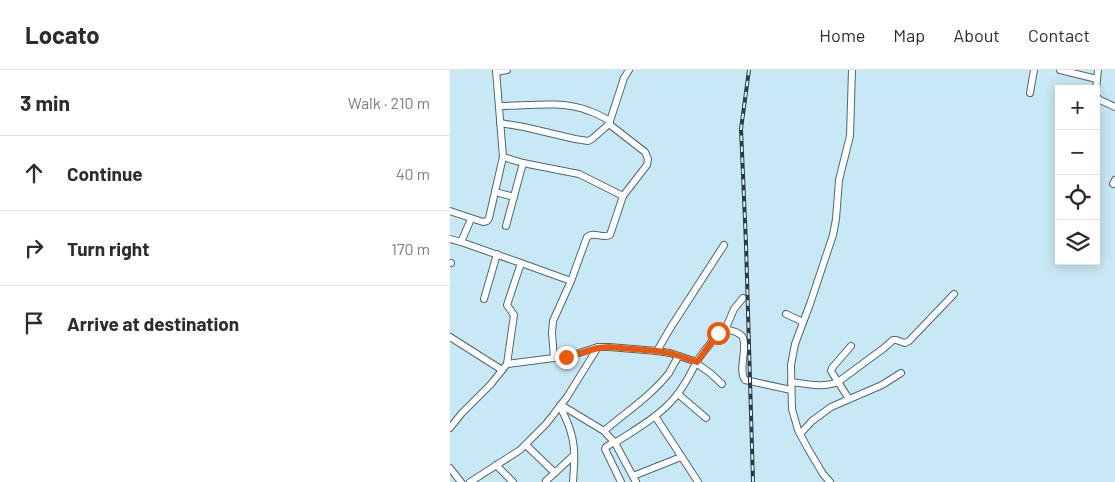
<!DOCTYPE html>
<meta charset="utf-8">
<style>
body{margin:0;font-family:Barlow,sans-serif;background:#f7f7f7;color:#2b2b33}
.controls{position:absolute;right:15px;top:15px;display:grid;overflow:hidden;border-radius:0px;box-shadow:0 2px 12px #0003}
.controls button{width:45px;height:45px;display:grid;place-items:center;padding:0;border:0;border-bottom:1px solid #e1e1e2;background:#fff;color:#2b2b33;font:25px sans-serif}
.stop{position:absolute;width:15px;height:15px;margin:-11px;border:4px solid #ea580c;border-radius:50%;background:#fff}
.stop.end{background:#ea580c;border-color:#fff;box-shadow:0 1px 5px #0008}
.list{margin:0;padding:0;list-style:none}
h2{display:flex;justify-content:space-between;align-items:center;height:65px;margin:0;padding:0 20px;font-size:21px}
h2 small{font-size:16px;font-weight:400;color:#7c7c81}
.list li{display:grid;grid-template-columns:32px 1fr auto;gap:15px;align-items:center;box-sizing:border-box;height:75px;padding:0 20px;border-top:1px solid #e1e1e2}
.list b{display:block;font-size:19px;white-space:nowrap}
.list em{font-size:16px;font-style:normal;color:#7c7c81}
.icon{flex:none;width:28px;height:28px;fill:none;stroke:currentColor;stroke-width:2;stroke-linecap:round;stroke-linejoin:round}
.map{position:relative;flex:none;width:665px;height:412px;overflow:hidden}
header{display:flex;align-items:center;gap:30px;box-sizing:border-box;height:70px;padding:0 25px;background:#fff;border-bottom:1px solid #e1e1e2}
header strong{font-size:24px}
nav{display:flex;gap:28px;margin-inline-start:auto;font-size:18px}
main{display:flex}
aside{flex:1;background:#fff}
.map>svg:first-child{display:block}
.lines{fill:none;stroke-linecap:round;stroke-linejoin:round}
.minor-casing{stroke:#4b6873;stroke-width:8}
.minor{stroke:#fff;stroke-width:6}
.rail-casing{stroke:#2c3b42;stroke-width:4}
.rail{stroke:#dbf4ff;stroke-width:2;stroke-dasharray:5.5;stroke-linecap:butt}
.route{stroke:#ea580c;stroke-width:6}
</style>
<header>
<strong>Locato</strong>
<nav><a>Home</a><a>Map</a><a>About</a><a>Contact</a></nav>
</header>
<main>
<aside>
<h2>3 min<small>Walk · 210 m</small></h2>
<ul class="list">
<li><svg class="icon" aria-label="ahead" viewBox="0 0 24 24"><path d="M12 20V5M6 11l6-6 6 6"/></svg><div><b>Continue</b></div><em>40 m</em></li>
<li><svg class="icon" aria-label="right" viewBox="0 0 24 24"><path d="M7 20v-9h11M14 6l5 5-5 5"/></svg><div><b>Turn right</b></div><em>170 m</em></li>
<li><svg class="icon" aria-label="arrive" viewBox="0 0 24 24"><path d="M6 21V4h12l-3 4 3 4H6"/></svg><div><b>Arrive at destination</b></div></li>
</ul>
</aside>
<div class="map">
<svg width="665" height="412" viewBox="0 0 665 412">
<rect width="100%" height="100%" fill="#c9e8f5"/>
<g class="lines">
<defs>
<g id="minor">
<path d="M610 0 647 9"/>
<path d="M46 2 57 0"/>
<path d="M646 19 648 0"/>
<path d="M580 23 584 0"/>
<path d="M646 26 650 30 665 37"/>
<path d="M50 36C78 36 112 30 139 41 146 43 153 47 160 51"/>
<path d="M50 53 74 57 125 69 138 71 142 69 159 54 174 8 179 0"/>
<path d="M53 87 73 93 129 104 173 126 197 95 198 89 195 82 159 54"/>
<path d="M663 114 665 110"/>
<path d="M45 122 64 127"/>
<path d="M0 141 33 152 37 151 39 148 53 87 46 0"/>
<path d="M56 156 73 93"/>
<path d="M0 169 11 172 21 149"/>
<path d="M0 193H1"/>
<path d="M121 211 137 167C144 161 152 169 160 165L173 126"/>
<path d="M34 229 47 184"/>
<path d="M336 244 353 252"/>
<path d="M275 260 284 239 293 228"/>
<path d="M0 267 52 300"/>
<path d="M207 281 221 257 274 175"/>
<path d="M104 288 116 287 148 277H159L207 281 220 283 247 292"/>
<path d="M246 293 260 303 272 314"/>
<path d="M57 294 104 288 102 263 103 251 121 211 71 193"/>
<path d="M341 312C357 314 373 318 388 312L434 278 443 270H446L455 273 459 271 504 224"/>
<path d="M228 324 256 348"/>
<path d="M399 329 381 301 382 298 401 276"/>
<path d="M111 335 154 361C176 342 201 326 219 303 222 298 225 291 229 286"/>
<path d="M110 336C114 345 119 354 121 363 126 379 124 396 123 412"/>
<path d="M205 346 248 412"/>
<path d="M0 358 12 343 41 314 57 294 64 245 57 235 71 193 11 172"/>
<path d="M154 361 165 373 186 412"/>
<path d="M350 364 362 351 381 337 432 315 451 303"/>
<path d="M164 372 156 377 155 379 171 412"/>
<path d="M165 373C186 359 210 346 226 326 235 315 240 305 246 293 250 286 255 280 260 274 262 270 265 264 269 261 275 258 286 261 291 265 300 273 287 299 295 310L341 320"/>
<path d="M76 375 105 403"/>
<path d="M46 395 63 412"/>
<path d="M0 398 11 412"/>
<path d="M183 406 231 387"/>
<path d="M96 411 124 385"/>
<path d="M20 412 70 380 96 354 117 327 148 277"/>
<path d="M380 412 373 404 357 377 348 360 342 339 341 295 345 274 360 234 383 165 386 149 389 110 400 66 402 0"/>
</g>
</defs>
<use href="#minor" class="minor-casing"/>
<use href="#minor" class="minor"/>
<defs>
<path id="rail" d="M299 0 291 59 296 174 303 412"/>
</defs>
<use href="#rail" class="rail-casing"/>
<use href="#rail" class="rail"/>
</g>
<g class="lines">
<path class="route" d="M116 287 148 278 159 277 207 281 220 283 247 292 268 263"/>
</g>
</svg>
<div class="controls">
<button>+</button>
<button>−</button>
<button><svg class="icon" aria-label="locate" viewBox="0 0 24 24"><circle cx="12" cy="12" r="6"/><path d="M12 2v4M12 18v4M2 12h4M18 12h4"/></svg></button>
<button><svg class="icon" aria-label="layers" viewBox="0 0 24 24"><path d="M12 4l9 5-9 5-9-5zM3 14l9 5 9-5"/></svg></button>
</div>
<div class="stop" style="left:268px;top:263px"></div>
<div class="stop end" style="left:116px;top:287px"></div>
</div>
</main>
